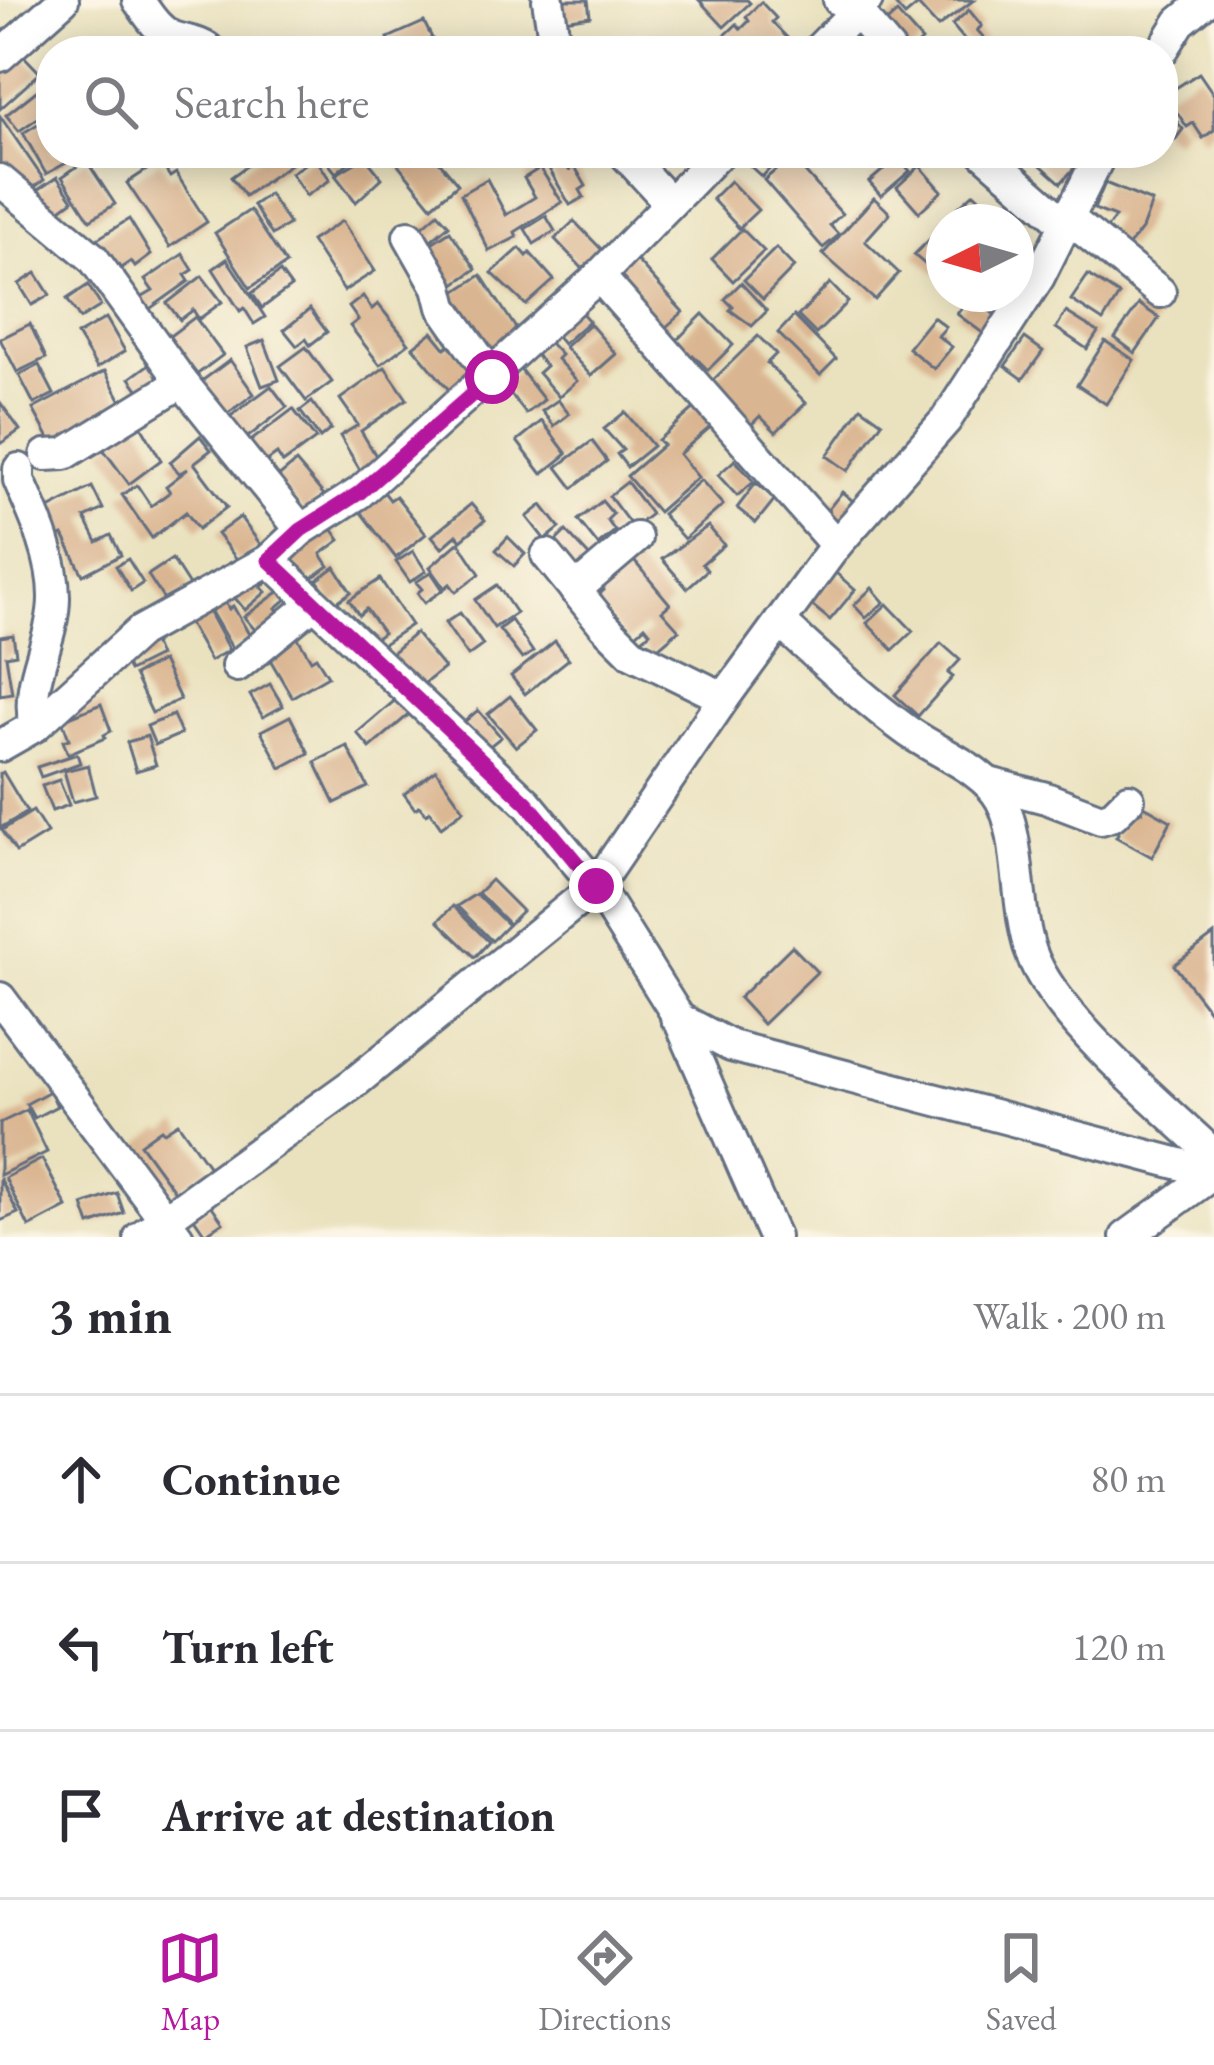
<!DOCTYPE html>
<meta charset="utf-8">
<style>
body{margin:0;font-family:"EB Garamond",serif;background:#f7f7f7;color:#2b2b33}
.compass{position:absolute;left:926px;top:204px;width:108px;height:108px;border-radius:50%;background:#fff;box-shadow:0 6px 30px #0003;rotate:265deg}
.stop{position:absolute;width:36px;height:36px;margin:-27px;border:9px solid #b5179e;border-radius:50%;background:#fff}
.stop.end{background:#b5179e;border-color:#fff;box-shadow:0 3px 12px #0008}
.list{margin:0;padding:0;list-style:none}
h2{display:flex;justify-content:space-between;align-items:center;height:156px;margin:0;padding:0 48px;font-size:51px}
h2 small{font-size:39px;font-weight:400;color:#7c7c81}
.list li{display:grid;grid-template-columns:78px 1fr auto;gap:36px;align-items:center;box-sizing:border-box;height:168px;padding:0 48px;border-top:3px solid #e1e1e2}
.list b{display:block;font-size:45px;white-space:nowrap}
.list em{font-size:39px;font-style:normal;color:#7c7c81}
.icon{flex:none;width:66px;height:66px;fill:none;stroke:currentColor;stroke-width:2;stroke-linecap:round;stroke-linejoin:round}
.map{position:relative;flex:none;width:1214px;height:1237px;overflow:hidden}
.search{position:absolute;background:#fff;box-shadow:0 6px 30px #0003;left:36px;right:36px;top:36px;height:132px;display:flex;align-items:center;gap:30px;box-sizing:border-box;padding:0 42px;border-radius:48px;color:#7c7c81;font-size:45px}
.sheet{height:660px;background:#fff}
nav{display:flex;justify-content:space-around;align-items:center;box-sizing:border-box;height:168px;border-top:3px solid #e1e1e2;background:#fff;font-size:33px;color:#7c7c81}
nav a{display:grid;justify-items:center;gap:6px}
nav .on{color:#b5179e}
.map>svg:first-child{display:block}
.building{fill:#dab591}
.lines{fill:none;stroke-linecap:round;stroke-linejoin:round}
.minor-casing{stroke:#636e80;stroke-width:36}
.minor{stroke:#fff;stroke-width:30}
.route{stroke:#b5179e;stroke-width:15}
</style>
<div class="map">
<svg width="1214" height="1237" viewBox="0 0 1214 1237">
<rect width="100%" height="100%" fill="#fcf5e5"/>
<filter id="ink" filterUnits="userSpaceOnUse"><feTurbulence type="fractalNoise" baseFrequency=".00833" numOctaves="2"/><feDisplacementMap in="SourceGraphic" scale="24" xChannelSelector="R" yChannelSelector="G"/><feConvolveMatrix kernelMatrix="1 2 1 2 8 2 1 2 1" color-interpolation-filters="sRGB"/></filter>
<filter id="wash" filterUnits="userSpaceOnUse"><feTurbulence type="fractalNoise" baseFrequency=".004" numOctaves="4" result="noise"/><feDisplacementMap in="SourceGraphic" scale="48" xChannelSelector="R" yChannelSelector="G"/><feGaussianBlur stdDeviation="2.7" result="paint"/><feColorMatrix in="noise" values="0 0 0 0 0 0 0 0 0 0 0 0 0 0 0 0 0 1.4 0 .05"/><feComposite in="paint" operator="in"/></filter>
<g filter="url(#wash)">
<rect width="100%" height="100%" fill="#eae2bf"/>
<g id="blocks">
<g class="building">
<path d="M560 0H588L590 16 564 20Z"/>
<path d="M699 0H747L750 3 724 27Z"/>
<path d="M891 0H974L938 27 918 5 905 16Z"/>
<path d="M761 2 776 18 772 22 800 51H731L720 40 737 24 741 29 749 21 746 17Z"/>
<path d="M969 10 982 26 977 30 986 40 974 51 952 25Z"/>
<path d="M897 13 922 41 911 51H900L880 28Z"/>
<path d="M424 22 432 38 405 51H394L388 38Z"/>
<path d="M18 50 40 73 0 109V66Z"/>
<path d="M1199 73 1214 95V130L1203 138 1193 123 1187 127 1165 95Z"/>
<path d="M49 81 51 109 19 131 6 115Z"/>
<path d="M1163 105 1183 129 1175 140 1163 133Z"/>
<path d="M0 116 44 180 28 192 12 181 0 164Z"/>
<path d="M46 119 51 128V153H65L70 161 46 174 23 133Z"/>
<path d="M265 153H285L292 163 245 196 231 177Z"/>
<path d="M320 153H360L336 173Z"/>
<path d="M409 153H432L458 184 432 206 397 163Z"/>
<path d="M736 153H777L770 160 774 164 762 177Z"/>
<path d="M787 153H817L821 158 805 172 842 214 830 225 839 235 823 248 764 180 782 165 779 160Z"/>
<path d="M1040 153H1059L1075 167 1061 183 1034 159Z"/>
<path d="M315 157 330 180 306 196 291 173Z"/>
<path d="M365 157 382 178 356 202 335 175Z"/>
<path d="M898 157 910 171 881 196 869 182Z"/>
<path d="M562 159 569 170 575 167 586 186 580 190 584 197 570 205 548 167Z"/>
<path d="M86 160 115 204 90 220 62 177Z"/>
<path d="M160 161 170 177 176 173 207 222 170 247 127 183Z"/>
<path d="M920 166 942 191 919 212 897 187Z"/>
<path d="M540 168 562 202 515 232 517 237 489 251 461 194 487 179 506 215 535 197 524 178Z"/>
<path d="M57 177 73 200 54 214 38 190Z"/>
<path d="M730 181 758 210 739 228 712 199Z"/>
<path d="M1105 183 1152 202 1142 229 1127 248 1105 231 1115 217 1094 209Z"/>
<path d="M974 193 994 212 989 222H944V244L939 249 944 254V265L936 274 914 255 940 229 937 226Z"/>
<path d="M269 194 289 224 272 235 253 205Z"/>
<path d="M874 198 890 213 865 241 899 273 875 300 823 254Z"/>
<path d="M250 210 286 264 250 288 215 233Z"/>
<path d="M438 213 449 225 429 242 419 230Z"/>
<path d="M546 216 555 231 534 244 525 229Z"/>
<path d="M129 219 151 255 135 267 131 261 118 270 94 241Z"/>
<path d="M342 221 375 271 344 291 311 241Z"/>
<path d="M574 221 603 251 584 270 555 239Z"/>
<path d="M742 229 764 251 733 281 712 259Z"/>
<path d="M450 231 476 269 450 287 424 248Z"/>
<path d="M520 248 527 256 530 253 554 280 526 305 492 273Z"/>
<path d="M776 248 794 267 763 299 744 280Z"/>
<path d="M630 253 683 312 657 335 604 277Z"/>
<path d="M183 254 193 270 185 275 189 281 144 313 136 301 153 291 145 280Z"/>
<path d="M227 259 265 317 254 324 244 308 240 311 213 269Z"/>
<path d="M280 272 291 287 262 308 252 293Z"/>
<path d="M36 273 50 295 32 305 19 284Z"/>
<path d="M481 275 519 333 485 356 446 298Z"/>
<path d="M1088 275 1119 295 1103 321 1071 300Z"/>
<path d="M202 276 222 302 199 319 193 310 180 320 167 303Z"/>
<path d="M741 283 767 311 752 326 730 310 733 307 725 299Z"/>
<path d="M830 283 848 302 816 334 798 316Z"/>
<path d="M88 285 101 306 80 319 67 299Z"/>
<path d="M363 296 372 309 378 304 409 343 380 365 350 326 358 320 349 307Z"/>
<path d="M970 297 1005 322 992 340 957 314Z"/>
<path d="M573 303 589 321 563 344 548 326Z"/>
<path d="M1139 304 1159 318 1135 353 1115 338Z"/>
<path d="M310 309 327 332 310 345 306 339 297 346 284 330Z"/>
<path d="M1066 312 1098 332 1087 349 1056 328Z"/>
<path d="M703 314 733 345 708 370 693 355 684 364 669 348Z"/>
<path d="M794 316 836 359 820 375 778 333Z"/>
<path d="M195 317 223 355 195 376 167 338Z"/>
<path d="M933 317 946 327 938 336 952 347 934 369 908 348Z"/>
<path d="M106 318 125 351 97 368 77 335Z"/>
<path d="M30 324 46 358 17 372 0 339Z"/>
<path d="M590 324 616 354 591 376 565 347Z"/>
<path d="M432 332 445 348 452 343 479 375 454 396 413 347Z"/>
<path d="M758 336 776 354 767 363 806 403 776 432 760 416 748 428 707 386Z"/>
<path d="M1025 338 1043 351 1023 379 1005 366Z"/>
<path d="M264 340 279 380 262 386 247 347Z"/>
<path d="M548 341 561 355 557 359 577 381 559 397 538 373 546 366 534 353Z"/>
<path d="M1105 341 1134 360 1106 404 1077 385Z"/>
<path d="M306 347 332 382 306 401 280 366Z"/>
<path d="M156 359 172 381 146 400 130 378Z"/>
<path d="M230 360 254 394 220 419 195 386Z"/>
<path d="M39 365 54 394 34 404 19 375Z"/>
<path d="M385 367 407 399 361 431 382 466 364 477 340 436 358 425 340 399Z"/>
<path d="M520 369 544 400 526 414 502 383Z"/>
<path d="M105 371 128 414 57 453 33 409Z"/>
<path d="M271 386 287 407 240 443 224 421Z"/>
<path d="M558 400 569 414 554 426 542 411Z"/>
<path d="M0 402 20 430 2 443 0 440Z"/>
<path d="M312 402 331 429 320 438 300 411Z"/>
<path d="M699 404 715 423 679 454 698 477 658 512 627 476 663 445 658 440Z"/>
<path d="M861 407 882 422 848 471 827 456Z"/>
<path d="M293 409 316 439 283 463 277 454 259 467 244 446Z"/>
<path d="M625 412 653 446 627 467 617 454 623 450 604 429Z"/>
<path d="M542 421 567 454 542 474 517 441Z"/>
<path d="M139 422 161 460 129 484 103 449Z"/>
<path d="M200 436 211 450 194 463 227 507 198 529 186 512 152 538 122 495 137 485 151 506 170 492 166 486 188 469 179 473 170 462Z"/>
<path d="M592 441 607 461 573 488 557 467Z"/>
<path d="M735 460 754 482 737 496 718 475Z"/>
<path d="M296 462 324 495 304 512 276 479Z"/>
<path d="M701 480 723 505 684 539 662 514Z"/>
<path d="M627 482 651 514 633 528 609 496Z"/>
<path d="M756 483 775 499 756 523 737 508Z"/>
<path d="M92 487 103 509 85 518 97 542 111 535 121 555 83 575 63 535 56 538 43 512Z"/>
<path d="M380 487 390 500 396 496 426 534 396 558 356 506Z"/>
<path d="M842 492 858 505 842 525 826 512Z"/>
<path d="M602 501 613 514 607 520 615 531 598 545 578 520Z"/>
<path d="M471 504 485 520 461 540 457 535 442 548 432 536Z"/>
<path d="M542 505 560 528 545 540 527 517Z"/>
<path d="M240 517 261 545 239 562 217 534Z"/>
<path d="M330 526 340 540 321 554 329 566 306 582 287 556Z"/>
<path d="M708 526 724 545 702 564 707 570 687 588 662 559Z"/>
<path d="M566 531 591 558 573 574 549 548Z"/>
<path d="M508 537 525 554 514 566 496 550Z"/>
<path d="M459 542 480 574 456 592 450 584 445 588 430 567Z"/>
<path d="M413 551 426 571 410 582 396 562Z"/>
<path d="M630 556 670 604 662 611 679 630 651 654 640 641 650 632 645 626 628 641 593 600 604 590 598 583Z"/>
<path d="M128 559 143 583 131 591 116 566Z"/>
<path d="M172 559 190 587 166 603 148 575Z"/>
<path d="M335 567 351 592 334 604 317 580Z"/>
<path d="M257 569 268 581 261 587 266 592 245 610 235 598 239 594 234 588Z"/>
<path d="M431 572 443 590 424 603 417 593 422 589 416 582Z"/>
<path d="M836 573 855 590 830 620 809 603Z"/>
<path d="M380 579 411 625 374 650 369 643 383 633 366 609 359 615 349 600Z"/>
<path d="M497 585 516 613 494 628 475 600Z"/>
<path d="M872 588 884 602 866 618 854 605Z"/>
<path d="M281 590 288 598 276 608 284 618 261 637 244 617Z"/>
<path d="M222 597 229 609 233 606 251 638 232 648 207 605Z"/>
<path d="M887 604 913 631 893 650 867 623Z"/>
<path d="M208 611 229 650 210 661 188 622Z"/>
<path d="M460 613 483 645 468 656 445 623Z"/>
<path d="M511 620 533 652 522 659 499 629Z"/>
<path d="M295 633 311 660 316 657 328 676 292 697 265 651Z"/>
<path d="M415 633 444 668 420 687 389 655Z"/>
<path d="M13 635 16 654 6 656 12 693 0 695V637Z"/>
<path d="M152 640 159 656 129 671 123 659Z"/>
<path d="M555 641 569 659 525 694 511 676Z"/>
<path d="M941 643 960 660 948 673 953 677 918 716 895 695Z"/>
<path d="M162 661 180 699 152 713 134 675Z"/>
<path d="M270 684 283 706 263 717 250 695Z"/>
<path d="M400 696 413 711 370 748 357 733Z"/>
<path d="M510 696 537 730 516 747 488 714Z"/>
<path d="M101 704 111 731 104 735 105 738 68 754 63 741 69 739 62 720Z"/>
<path d="M478 710 501 737 485 750 463 723Z"/>
<path d="M173 715 181 734 155 745 147 726Z"/>
<path d="M290 716 309 753 281 768 261 731Z"/>
<path d="M147 736 156 765 136 771 127 742Z"/>
<path d="M347 746 368 787 335 803 315 762Z"/>
<path d="M77 754 80 763 41 777 37 767Z"/>
<path d="M88 765 96 796 73 802 64 771Z"/>
<path d="M436 770 464 810 441 827 430 811 426 814 419 806 415 809 404 794Z"/>
<path d="M3 772 27 812 0 828V774Z"/>
<path d="M59 780 69 805 52 811 42 786Z"/>
<path d="M1133 806 1142 811 1144 806 1171 821 1152 857 1116 837Z"/>
<path d="M33 811 47 833 16 852 2 830Z"/>
<path d="M491 880 522 911 509 924 478 893Z"/>
<path d="M476 894 508 925 492 941 457 906Z"/>
<path d="M453 906 489 942 475 957 438 921Z"/>
<path d="M1214 935V1017L1174 965Z"/>
<path d="M792 946 817 972 763 1024 739 998Z"/>
<path d="M50 1091 57 1106 34 1118 26 1104Z"/>
<path d="M27 1110 47 1152 0 1175V1123Z"/>
<path d="M178 1123 209 1167 175 1192 140 1144 161 1129 164 1132Z"/>
<path d="M42 1159 67 1207 29 1227 5 1178Z"/>
<path d="M0 1178 18 1213 0 1221Z"/>
<path d="M117 1193 124 1213 90 1225 83 1205Z"/>
<path d="M211 1205 223 1222 205 1234 194 1218Z"/>
</g>
</g>
</g>
<g filter="url(#ink)">
<use href="#blocks" fill-opacity="0" stroke="#636e80" stroke-width="3"/>
<g class="lines">
<defs>
<g id="minor">
<path d="M138 0C148 14 157 30 173 37 187 42 200 42 211 51"/>
<path d="M548 0 556 51"/>
<path d="M839 0 856 11 890 51"/>
<path d="M817 51 867 0"/>
<path d="M1162 51 1180 22 1207 0"/>
<path d="M0 56 63 0"/>
<path d="M624 153 670 203"/>
<path d="M984 153 1064 223"/>
<path d="M0 180 93 258 182 382 301 530"/>
<path d="M1067 217 1160 292"/>
<path d="M409 236 438 287 443 307 492 377"/>
<path d="M599 276 836 545"/>
<path d="M46 455 65 454 182 382"/>
<path d="M19 469V480C35 516 54 557 54 597 54 642 24 681 35 726"/>
<path d="M547 555 604 625 632 653 724 698"/>
<path d="M269 560 527 803 596 886 677 1015 774 1237"/>
<path d="M575 590 636 538"/>
<path d="M780 622C821 659 861 697 906 730 934 751 984 768 1001 800 1021 836 1015 906 1031 952 1054 1018 1162 1105 1214 1155"/>
<path d="M237 666 314 603"/>
<path d="M0 746 35 726 139 632 269 560 301 530 359 493 599 276 719 153"/>
<path d="M989 783 1046 798 1101 819 1113 815 1129 799"/>
<path d="M0 998 178 1237"/>
<path d="M676 1017 731 1046 1214 1173"/>
<path d="M140 1237 354 1083 596 886 724 698 836 545 946 420 1039 277 1101 153"/>
<path d="M1126 1237 1214 1173"/>
</g>
</defs>
<use href="#minor" class="minor-casing"/>
<use href="#minor" class="minor"/>
</g>
</g>
<g class="lines" filter="url(#ink)">
<path class="route" d="M492 377 359 493 301 530 269 560 527 803 596 886"/>
</g>
</svg>
<svg class="compass" viewBox="-18 -18 36 36"><path d="M0-13l5 13h-10z" fill="#e53935"/><path d="M0 13l5-13h-10z" fill="#7c7c81"/></svg>
<div class="stop" style="left:492px;top:377px"></div>
<div class="stop end" style="left:596px;top:886px"></div>
<div class="search"><svg class="icon" aria-label="search" viewBox="0 0 24 24"><circle cx="10" cy="10" r="6"/><path d="M15 15l6 6"/></svg>Search here</div>
</div>
<section class="sheet">
<h2>3 min<small>Walk · 200 m</small></h2>
<ul class="list">
<li><svg class="icon" aria-label="ahead" viewBox="0 0 24 24"><path d="M12 20V5M6 11l6-6 6 6"/></svg><div><b>Continue</b></div><em>80 m</em></li>
<li><svg class="icon" aria-label="left" viewBox="0 0 24 24"><path d="M17 20v-9H6M10 6l-5 5 5 5"/></svg><div><b>Turn left</b></div><em>120 m</em></li>
<li><svg class="icon" aria-label="arrive" viewBox="0 0 24 24"><path d="M6 21V4h12l-3 4 3 4H6"/></svg><div><b>Arrive at destination</b></div></li>
</ul>
</section>
<nav>
<a class="on"><svg class="icon" aria-label="map" viewBox="0 0 24 24"><path d="M3 6l6-2 6 2 6-2v14l-6 2-6-2-6 2zM9 4v14M15 6v14"/></svg>Map</a>
<a><svg class="icon" aria-label="directions" viewBox="0 0 24 24"><path d="M12 3l9 9-9 9-9-9zM9 14v-3h6M13 9l2 2-2 2"/></svg>Directions</a>
<a><svg class="icon" aria-label="saved" viewBox="0 0 24 24"><path d="M7 4h10v16l-5-4-5 4z"/></svg>Saved</a>
</nav>
